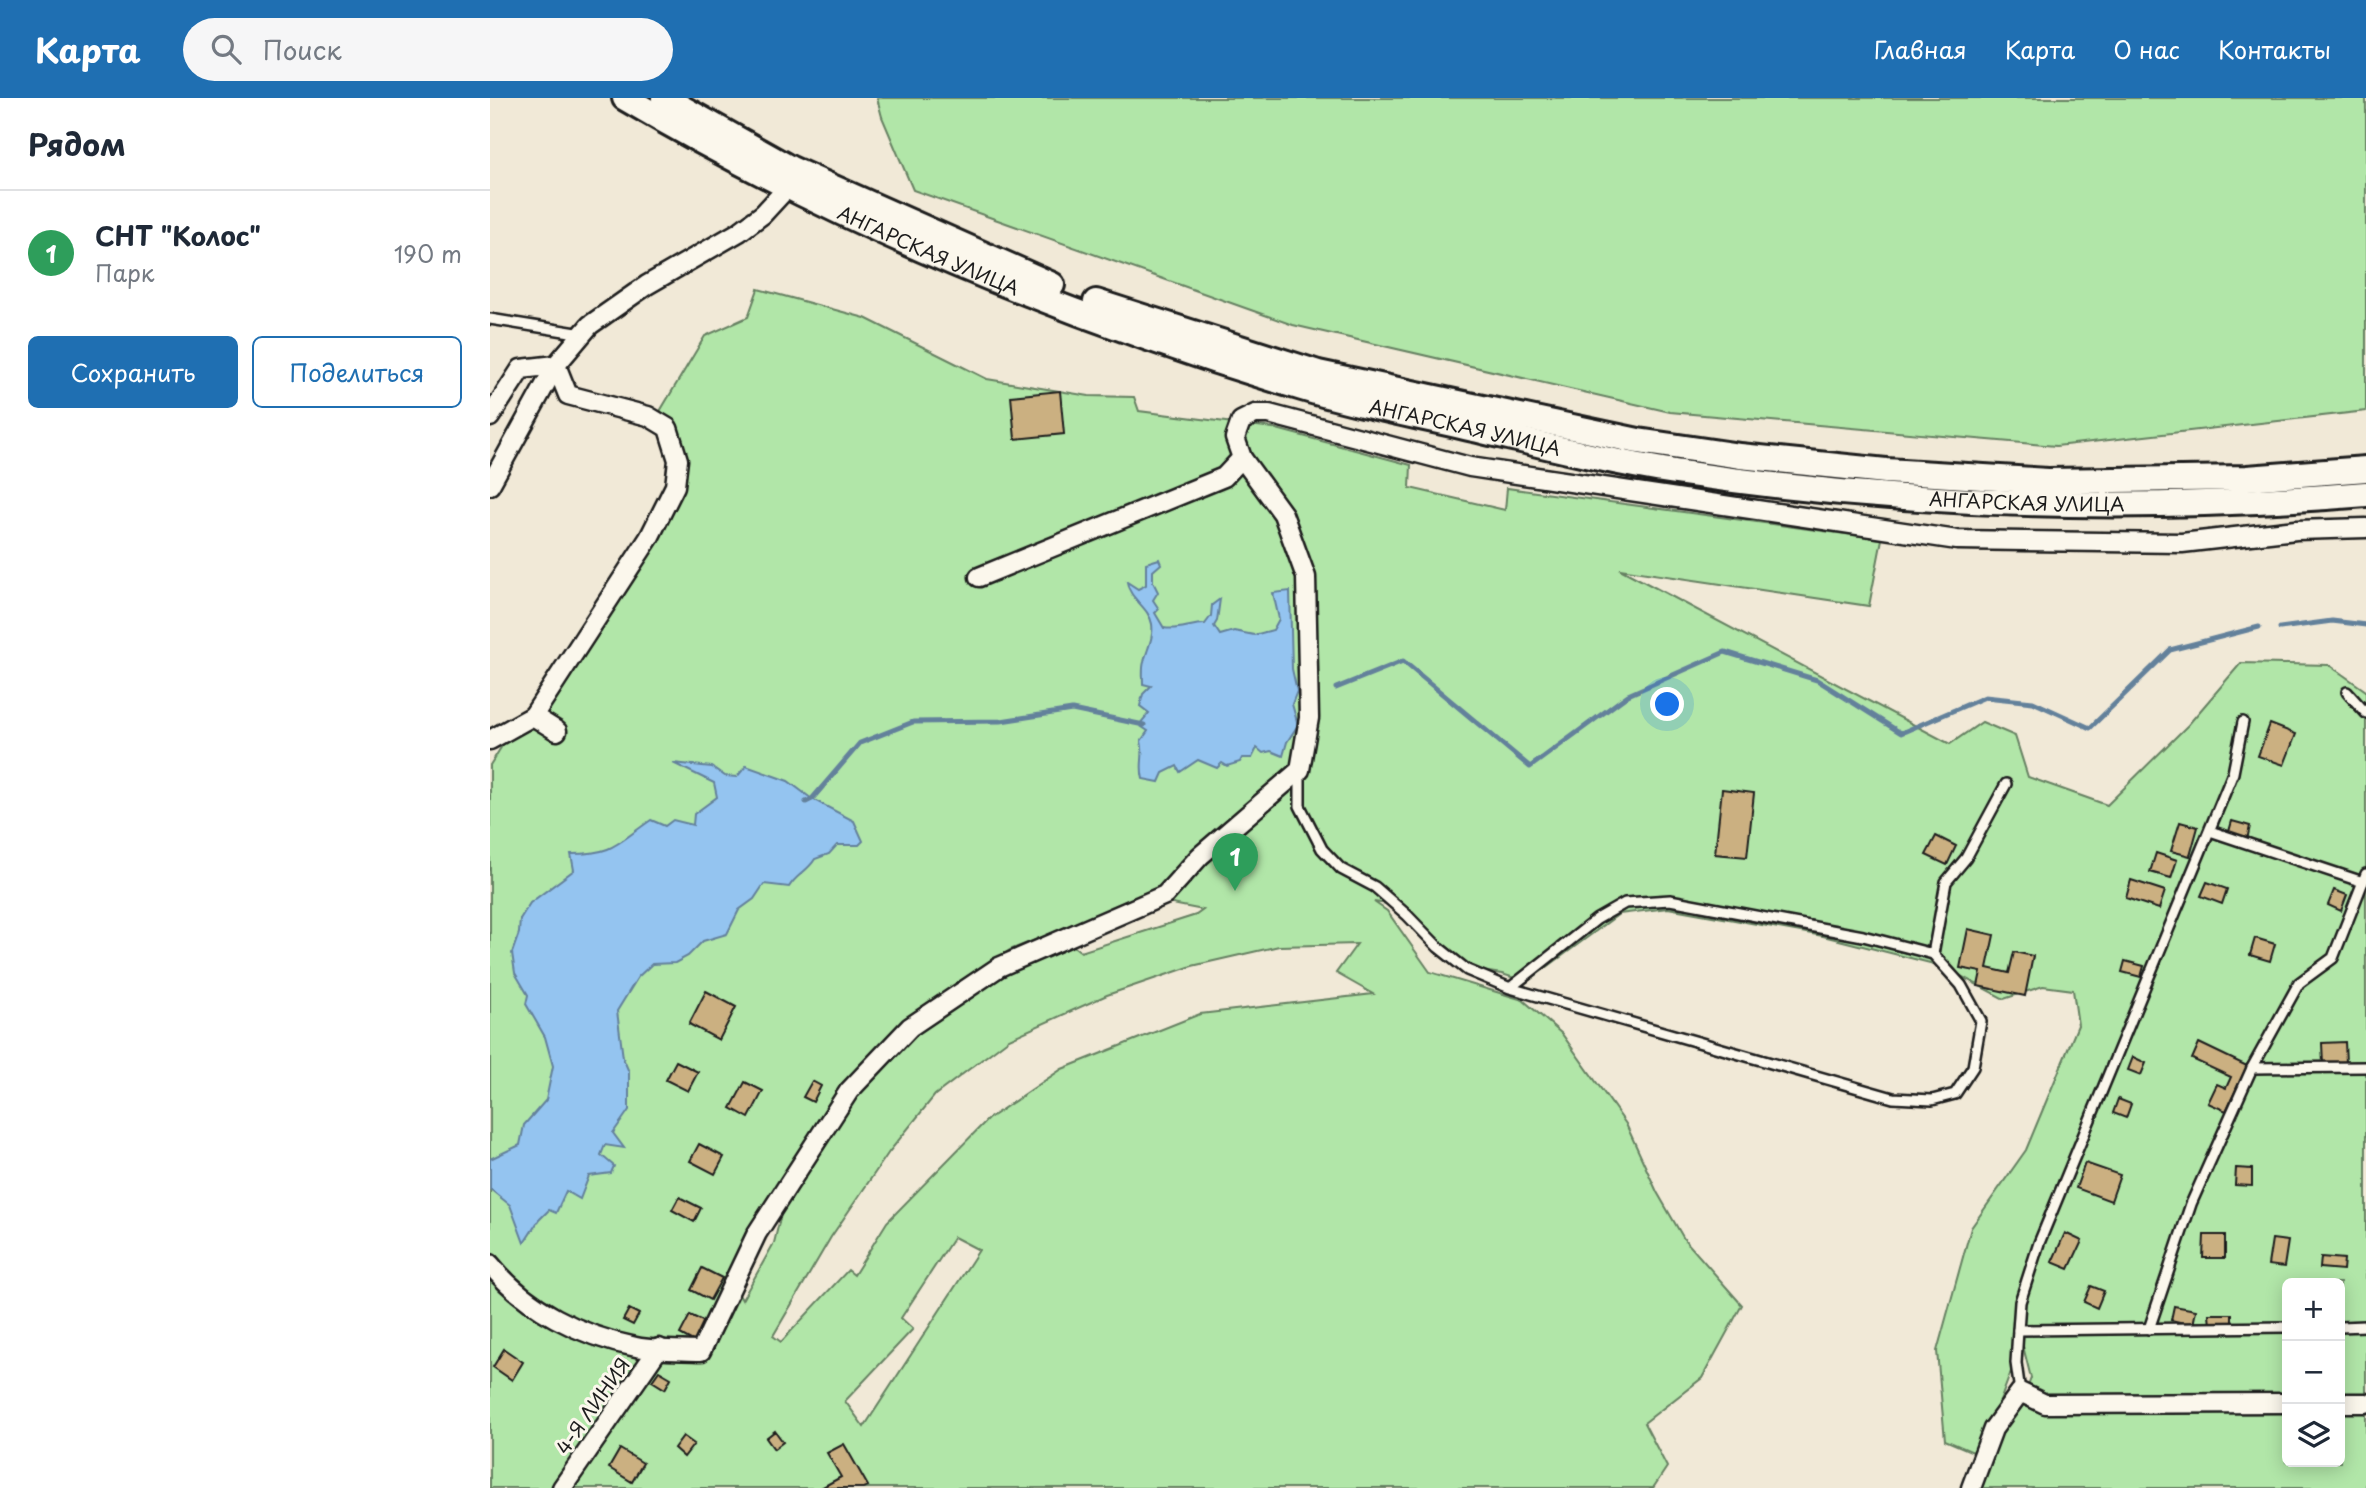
<!DOCTYPE html>
<html lang="ru">
<meta charset="utf-8">
<style>
body{margin:0;font-family:"Playpen Sans",sans-serif;background:#f6f6f7;color:#1f2937}
.controls{position:absolute;right:21px;bottom:21px;display:grid;overflow:hidden;border-radius:10px;box-shadow:0 4px 18px #0003}
.controls button{width:63px;height:63px;display:grid;place-items:center;padding:0;border:0;border-bottom:2px solid #e0e1e3;background:#fff;color:#1f2937;font:35px sans-serif}
.you{position:absolute;left:1178px;top:607px;width:24px;height:24px;margin:-18px;border:5px solid #fff;border-radius:50%;background:#1a73e8;box-shadow:0 0 0 10px #1a73e833}
.badge{display:grid;place-items:center;width:46px;height:46px;border-radius:50%;background:#1f6fb2;color:#fff;font-size:23px;font-weight:700}
.pin{position:absolute;translate:-50% -58px;filter:drop-shadow(0 2px 4px #0008)}
.pin::after{content:'';position:absolute;top:37px;width:24px;height:21px;background:inherit;clip-path:polygon(0 0,100% 0,50% 100%)}
.list{margin:0;padding:0;list-style:none}
h2{display:flex;justify-content:space-between;align-items:center;height:91px;margin:0;padding:0 28px;font-size:30px}
h2 small{font-size:23px;font-weight:400;color:#747a83}
.list li{display:grid;grid-template-columns:46px 1fr auto;gap:21px;align-items:center;box-sizing:border-box;height:126px;padding:0 28px;border-top:2px solid #e0e1e3}
.list b{display:block;font-size:26px;white-space:nowrap}
.list p{margin:0;font-size:23px;white-space:nowrap;color:#747a83}
.list em{font-size:23px;font-style:normal;color:#747a83}
.actions{display:flex;gap:14px;padding:21px 28px}
.actions a{flex:1;padding:16px 0;border:2px solid #1f6fb2;border-radius:10px;text-align:center;font-size:24px;color:#1f6fb2}
.actions .main{background:#1f6fb2;color:#fff}
.icon{flex:none;width:38px;height:38px;fill:none;stroke:currentColor;stroke-width:2;stroke-linecap:round;stroke-linejoin:round}
.map{position:relative;flex:none;width:1876px;height:1390px;overflow:hidden}
header{display:flex;align-items:center;gap:42px;box-sizing:border-box;height:98px;padding:0 35px;background:#1f6fb2;color:#fff}
header strong{font-size:33px}
nav{display:flex;gap:38px;margin-inline-start:auto;font-size:24px}
.search{width:490px;height:63px;background:#f6f6f7;display:flex;align-items:center;gap:18px;box-sizing:border-box;padding:0 24px;border-radius:38px;color:#747a83;font-size:26px}
main{display:flex}
aside{flex:1;background:#fff}
.map>svg:first-child{display:block}
.green{fill:#b1e6a8;stroke:#668162;stroke-width:2;fill-rule:evenodd}
.water{fill:#94c4f0;stroke:#64819b;stroke-width:2}
.lines{fill:none;stroke-linecap:round;stroke-linejoin:round}
.stream{stroke:#64819b;stroke-width:5}
.building{fill:#cbb081;stroke:#1c1c1c;stroke-width:2}
.service-casing{stroke:#1c1c1c;stroke-width:14}
.minor-casing{stroke:#1c1c1c;stroke-width:23}
.secondary-casing{stroke:#1c1c1c;stroke-width:30}
.service{stroke:#fbf7ec;stroke-width:9}
.minor{stroke:#fbf7ec;stroke-width:18}
.secondary{stroke:#fbf7ec;stroke-width:24}
.labels{text-anchor:middle;stroke-width:6;stroke-linejoin:round;paint-order:stroke}
.street-label{font-size:19px;fill:#1c1c1c;stroke:#fbf7ec}
</style>
<header>
<strong>Карта</strong>
<div class="search"><svg class="icon" aria-label="search" viewBox="0 0 24 24"><circle cx="10" cy="10" r="6"/><path d="M15 15l6 6"/></svg>Поиск</div>
<nav><a>Главная</a><a>Карта</a><a>О нас</a><a>Контакты</a></nav>
</header>
<main>
<aside>
<h2>Рядом<small></small></h2>
<ul class="list">
<li><span class="badge" style="background:#2e9e5b">1</span><div><b>СНТ &quot;Колос&quot;</b><p>Парк</p></div><em>190 m</em></li>
</ul>
<div class="actions"><a class="main">Сохранить</a><a>Поделиться</a></div>
</aside>
<div class="map">
<svg width="1876" height="1390" viewBox="0 0 1876 1390">
<rect width="100%" height="100%" fill="#f1e9d7"/>
<filter id="ink" filterUnits="userSpaceOnUse"><feTurbulence type="fractalNoise" baseFrequency=".0143" numOctaves="2"/><feDisplacementMap in="SourceGraphic" scale="14" xChannelSelector="R" yChannelSelector="G"/><feConvolveMatrix kernelMatrix="1 2 1 2 8 2 1 2 1" color-interpolation-filters="sRGB"/></filter>
<g filter="url(#ink)">
<g class="green">
<path d="M387 0H1876V313L1566 348 1180 314 803 227 423 92 392 19Z"/>
<path d="M268 191 375 220 497 281 599 298 644 299 649 313 783 330 921 367 920 390 1015 412 1017 390 1392 441 1379 508 1130 471 1460 646 1492 624 1525 638 1538 679 1617 707 1698 627 1751 565 1839 567 1876 593V1390H1485L1508 1331 1533 1302 1541 1280 1532 1244 1503 1322 1483 1354 1455 1342 1447 1253 1481 1130 1536 1052 1588 927 1583 892 1553 888 1514 901 1452 868 1333 838 1178 810 1129 816 1037 884 1012 876 985 872 954 846 913 808 884 804 897 813 940 874 1033 902 1072 936 1136 1026 1167 1094 1194 1141 1252 1207 1212 1280 1154 1325 1177 1369 1163 1390H0V667L17 640 53 619 191 397 194 372 193 345 169 315 215 238 258 219ZM657 801 713 812 706 817 591 854 582 847 514 871 424 932 350 998 372 965 457 896 520 852 560 836 605 826ZM867 846 846 875 883 896 710 916 572 971 498 1021 397 1124 364 1177 358 1172 291 1244 283 1238 341 1139 399 1054 445 997 519 941 617 897 702 868 789 848ZM295 1100 284 1145 252 1202 239 1179ZM464 1139 489 1152 374 1329 355 1303 423 1231 411 1220ZM1797 1185H1850V1364H1797Z"/>
</g>
<g class="water">
<path d="M669 461 671 466 663 473V484L668 494 663 502 669 511 665 515 674 530C688 533 700 526 715 526L721 518 722 507 730 501 727 523 724 528 730 537 744 533 764 537 783 532 789 521 783 495 800 493 802 571 807 593 802 606 808 627 797 644 793 658 781 653 773 655 767 650 762 660H752L750 664 737 668 732 665 727 670 708 662 690 674 687 668 673 675 669 684 653 681C649 666 655 658 651 643L658 633 649 627 659 615 650 608 653 596 661 588 653 586C653 579 652 570 654 564 657 551 664 540 662 526 659 509 639 501 637 484L648 491 656 487V465Z"/>
<path d="M183 665 222 669 235 678 247 679 256 668 298 683 322 701 364 723 373 743 369 747H347L339 756 325 761C318 773 306 777 299 789L274 786 264 801 249 812 237 836 213 843 198 858 185 865 162 866 148 879 127 913 133 960 139 974V1012L123 1035 134 1050 115 1047 111 1057 124 1068 121 1075 99 1078 90 1101 76 1093 66 1115 59 1112 49 1122 34 1145 20 1107 0 1091V1061L30 1047 34 1027 56 1002 63 968 55 939 36 906 38 897 25 875 22 855 29 835 30 821 40 805 84 772 81 756C125 756 127 745 161 722L175 728 183 722 203 727 204 716 227 699 224 685Z"/>
</g>
<g class="lines">
<g class="stream">
<path d="M1790 530 1842 523 1876 527"/>
<path d="M846 590 913 563 1040 669 1138 597 1235 554 1327 582 1411 635 1495 599 1543 604 1600 630 1680 552 1769 529"/>
<path d="M316 704 322 701 370 645 423 624 511 623 582 612 654 627"/>
</g>
</g>
<g class="building">
<path d="M570 293 574 336 525 341 521 298Z"/>
<path d="M1780 626 1806 636 1794 667 1768 658Z"/>
<path d="M1232 691 1264 695 1257 759 1225 756Z"/>
<path d="M1742 723 1760 728 1757 742 1738 737Z"/>
<path d="M1690 724 1708 729 1700 758 1681 753Z"/>
<path d="M1446 738 1466 748 1457 767 1436 757Z"/>
<path d="M1666 755 1687 762 1681 780 1660 774Z"/>
<path d="M1641 782 1675 793 1669 811 1636 800Z"/>
<path d="M1717 784 1737 791 1732 806 1711 798Z"/>
<path d="M1844 792 1857 797 1851 813 1838 807Z"/>
<path d="M1478 831 1504 837 1497 870 1519 875 1524 854 1543 858 1535 898 1488 888 1491 874 1470 870Z"/>
<path d="M1765 840 1785 846 1780 863 1760 857Z"/>
<path d="M1635 863 1654 868 1651 879 1632 874Z"/>
<path d="M216 893 246 909 229 942 199 926Z"/>
<path d="M1855 944 1856 965 1833 966 1832 945Z"/>
<path d="M1709 945 1757 968 1736 1013 1718 1005 1727 986 1736 990 1741 979 1702 961Z"/>
<path d="M1643 959 1656 965 1651 977 1638 972Z"/>
<path d="M186 963 208 974 198 993 176 982Z"/>
<path d="M322 983 331 988 323 1004 313 999Z"/>
<path d="M255 984 273 993 259 1020 241 1010Z"/>
<path d="M1628 1001 1641 1006 1636 1020 1623 1015Z"/>
<path d="M209 1046 234 1059 225 1076 200 1063Z"/>
<path d="M1595 1065 1630 1077 1621 1103 1586 1090Z"/>
<path d="M1746 1070 1762 1071V1088L1745 1087Z"/>
<path d="M189 1099 211 1110 204 1124 182 1112Z"/>
<path d="M1575 1135 1592 1143 1579 1171 1562 1164Z"/>
<path d="M1714 1137H1735V1160H1713Z"/>
<path d="M1782 1141 1798 1143 1794 1169 1778 1167Z"/>
<path d="M1831 1159 1854 1161 1853 1172 1830 1170Z"/>
<path d="M212 1170 232 1180 220 1202 201 1192Z"/>
<path d="M1601 1188 1614 1193 1607 1210 1594 1204Z"/>
<path d="M1684 1208 1706 1212 1703 1227 1681 1222Z"/>
<path d="M139 1211 149 1216 143 1227 133 1222Z"/>
<path d="M1719 1216H1742V1228H1720Z"/>
<path d="M200 1217 221 1227 210 1247 190 1236Z"/>
<path d="M14 1251 33 1264 22 1282 3 1269Z"/>
<path d="M169 1273 181 1280 175 1291 162 1283Z"/>
<path d="M285 1333 293 1344 284 1351 276 1340Z"/>
<path d="M193 1338 204 1346 194 1359 184 1350Z"/>
<path d="M354 1346 378 1388 373 1390H331L351 1379 337 1355Z"/>
<path d="M130 1351 153 1365 142 1384 119 1370Z"/>
</g>
<g class="lines">
<defs>
<g id="service">
<path d="M0 221 93 236"/>
<path d="M1857 594 1876 615"/>
<path d="M810 674V708L832 751 851 771 885 789 917 817 948 849 977 872 1020 890 1403 1000 1442 1002 1465 996 1483 969 1491 923 1471 887 1443 856 1373 838 1180 802 1135 805 1107 821 1020 890"/>
<path d="M1720 733 1873 784"/>
<path d="M1443 856 1456 784 1476 760 1516 686"/>
<path d="M1762 970 1809 885 1843 860 1876 776"/>
<path d="M1850 1229 1876 1228"/>
<path d="M1659 1231 1701 1106 1762 970 1876 969"/>
<path d="M1528 1232 1530 1204 1549 1145 1743 675 1753 624"/>
<path d="M1530 1294 1526 1265 1528 1232 1797 1229"/>
</g>
<g id="minor">
<path d="M0 319 31 271 66 267 78 297 158 318 178 330 188 362 185 388 159 440 43 618 67 633"/>
<path d="M0 387 66 267 100 227 157 187 249 134 273 116 297 90"/>
<path d="M489 479 734 379 752 360"/>
<path d="M0 642 43 618"/>
<path d="M0 1166C36 1211 91 1238 146 1249 167 1253 190 1252 211 1253L267 1135 359 993 420 929 509 869 675 797 710 758 810 672 819 620 816 479 793 416 752 360 745 340 751 323 765 316H779L980 369 1467 442 1692 445 1806 432 1876 430"/>
<path d="M1850 1305H1876"/>
<path d="M72 1390 169 1250"/>
<path d="M1481 1390 1503 1331 1530 1294 1555 1306 1797 1305"/>
</g>
<g id="secondary">
<path id="s1" d="M135 0C347 125 576 219 812 290 864 306 918 316 971 328 1042 344 1113 363 1185 374 1413 408 1646 415 1876 396"/>
<path d="M174 0 301 71 562 187"/>
<path d="M606 204 828 275 1148 343 1250 358 1396 373 1558 383 1757 380 1876 371"/>
</g>
</defs>
<use href="#service" class="service-casing"/>
<use href="#minor" class="minor-casing"/>
<use href="#secondary" class="secondary-casing"/>
<use href="#service" class="service"/>
<use href="#minor" class="minor"/>
<use href="#secondary" class="secondary"/>
</g>
</g>
<g class="labels">
<g class="street-label">
<text dy="7" stroke="none"><textPath href="#s1" startOffset="340">АНГАРСКАЯ УЛИЦА</textPath></text>
<text dy="7" stroke="none"><textPath href="#s1" startOffset="906">АНГАРСКАЯ УЛИЦА</textPath></text>
<text dy="7" stroke="none"><textPath href="#s1" startOffset="1474">АНГАРСКАЯ УЛИЦА</textPath></text>
<text transform="translate(103 1308) rotate(-55)" y="7">4-Я ЛИНИЯ</text>
</g>
</g>
</svg>
<div class="controls">
<button>+</button>
<button>−</button>
<button><svg class="icon" aria-label="layers" viewBox="0 0 24 24"><path d="M12 4l9 5-9 5-9-5zM3 14l9 5 9-5"/></svg></button>
</div>
<div class="you"></div>
<div class="pin badge" style="left:745px;top:793px;background:#2e9e5b">1</div>
</div>
</main>
